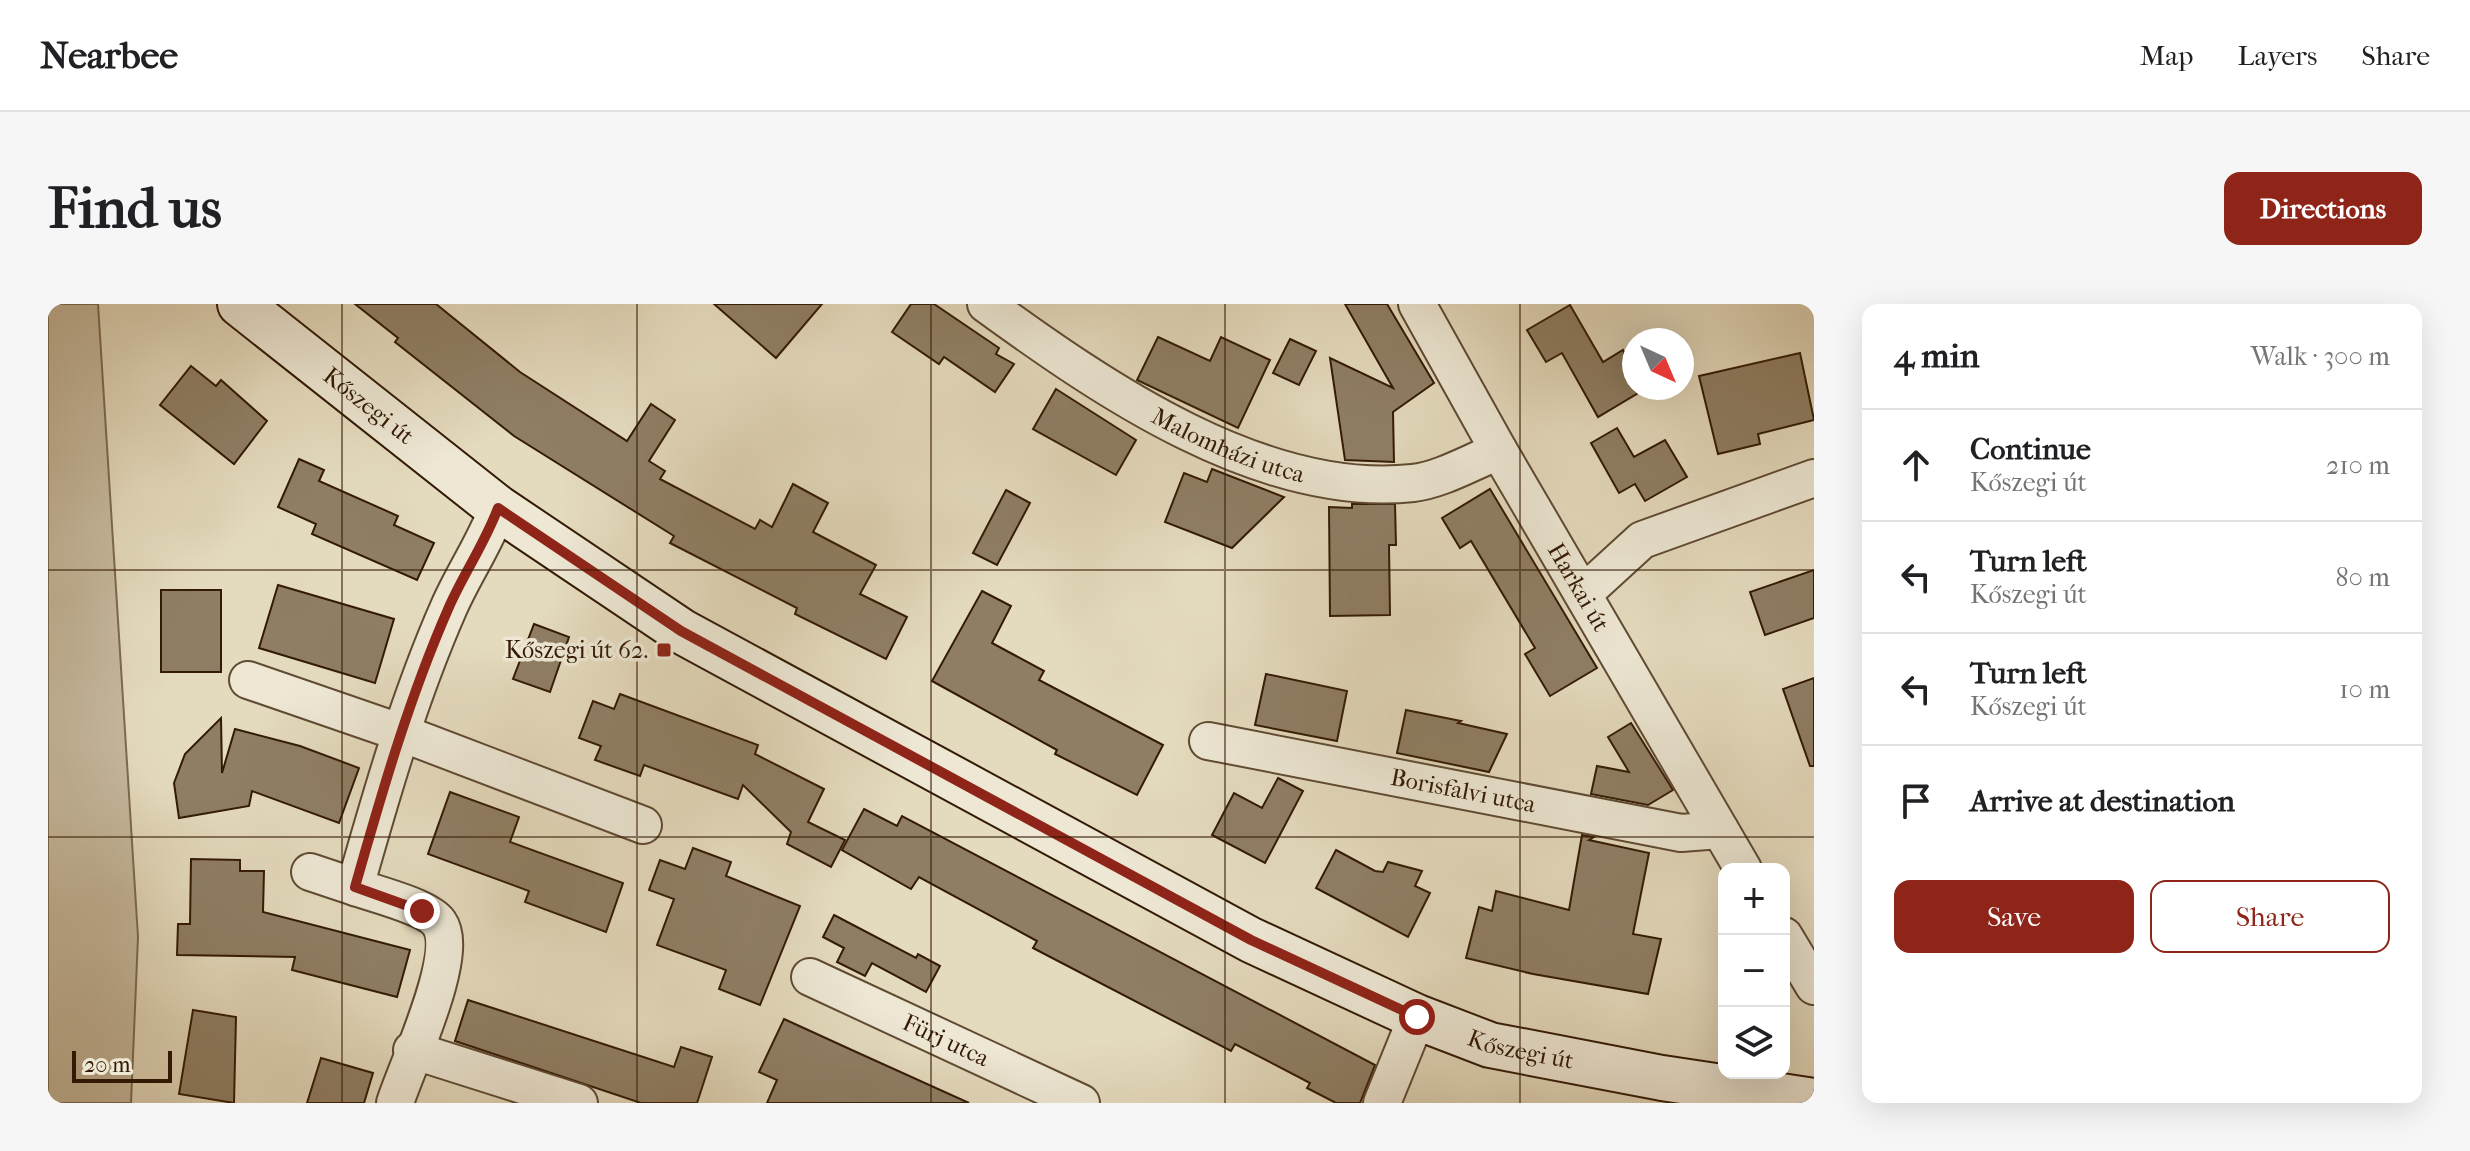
<!DOCTYPE html>
<meta charset="utf-8">
<style>
body{margin:0;font-family:"IM FELL French Canon",serif;background:#f6f6f6;color:#202124}
.controls{position:absolute;right:24px;bottom:24px;display:grid;overflow:hidden;border-radius:16px;box-shadow:0 8px 32px #0002}
.controls button{width:72px;height:72px;display:grid;place-items:center;padding:0;border:0;border-bottom:2px solid #e0e0e0;background:#fff;color:#202124;font:40px sans-serif}
.compass{position:absolute;left:1574px;top:24px;width:72px;height:72px;border-radius:50%;background:#fff;box-shadow:0 8px 32px #0002;rotate:136deg}
.scale{position:absolute;left:24px;bottom:20px;width:100px;box-sizing:border-box;padding-left:8px;border:4px solid #331a04;border-top:0;font-size:22px;line-height:28px;white-space:nowrap;color:#331a04;-webkit-text-stroke:6px #ede7d4;paint-order:stroke}
.stop{position:absolute;width:24px;height:24px;margin:-18px;border:6px solid #8f2418;border-radius:50%;background:#fff}
.stop.end{background:#8f2418;border-color:#fff;box-shadow:0 2px 8px #0008}
.list{margin:0;padding:0;list-style:none}
h2{display:flex;justify-content:space-between;align-items:center;height:104px;margin:0;padding:0 32px;font-size:34px}
h2 small{font-size:26px;font-weight:400;color:#757577}
.list li{display:grid;grid-template-columns:52px 1fr auto;gap:24px;align-items:center;box-sizing:border-box;height:112px;padding:0 32px;border-top:2px solid #e0e0e0}
.list b{display:block;font-size:30px;white-space:nowrap}
.list p{margin:0;font-size:26px;white-space:nowrap;color:#757577}
.list em{font-size:26px;font-style:normal;color:#757577}
.actions{display:flex;gap:16px;padding:24px 32px}
.actions a{flex:1;padding:18px 0;border:2px solid #8f2418;border-radius:16px;text-align:center;font-size:28px;color:#8f2418}
.actions .main{background:#8f2418;color:#fff}
.icon{flex:none;width:44px;height:44px;fill:none;stroke:currentColor;stroke-width:2;stroke-linecap:round;stroke-linejoin:round}
.map{position:relative;flex:none;width:1766px;height:799px;overflow:hidden;border-radius:16px}
header{display:flex;align-items:center;gap:48px;box-sizing:border-box;height:112px;padding:0 40px;background:#fff;border-bottom:2px solid #e0e0e0}
header strong{font-size:38px}
nav{display:flex;gap:44px;margin-inline-start:auto;font-size:28px}
.intro{display:flex;align-items:center;justify-content:space-between;box-sizing:border-box;height:192px;padding:0 48px}
h1{margin:0;font-size:56px}
.button{padding:20px 36px;border-radius:16px;background:#8f2418;color:#fff;font-size:28px;font-weight:700}
main{display:flex;gap:48px;padding:0 48px}
aside{flex:1;background:#fff;border-radius:16px;box-shadow:0 8px 32px #0002}
.map>svg:first-child{display:block}
.grass{fill:#c6b99e;stroke:#7c6a51;stroke-width:2}
.building{fill:#8f7e64;stroke:#331a04;stroke-width:2}
.lines{fill:none;stroke-linecap:round;stroke-linejoin:round}
.minor-casing{stroke:#5f4a32;stroke-width:40}
.secondary-casing{stroke:#331a04;stroke-width:48}
.minor{stroke:#ede7d4;stroke-width:36}
.secondary{stroke:#ede7d4;stroke-width:44}
.route{stroke:#8f2418;stroke-width:10}
.grid{fill:none;stroke:#331a04;stroke-width:2;stroke-opacity:0.55}
.poi-dot{fill:#8f2418;stroke:#ede7d4;stroke-width:3}
.labels{text-anchor:middle;stroke-width:7;stroke-linejoin:round;paint-order:stroke}
.street-label{font-size:24px;fill:#331a04;stroke:#ede7d4}
.poi-label{font-size:24px;fill:#331a04;stroke:#ede7d4;text-anchor:end}
</style>
<header>
<strong>Nearbee</strong>
<nav><a>Map</a><a>Layers</a><a>Share</a></nav>
</header>
<div class="intro"><h1>Find us</h1><a class="button">Directions</a></div>
<main>
<div class="map">
<svg width="1766" height="799" viewBox="0 0 1766 799">
<rect width="100%" height="100%" fill="#e4dabd"/>
<filter id="stains"><feTurbulence type="fractalNoise" baseFrequency=".0025" numOctaves="4"/><feColorMatrix values="0 0 0 0 .2 0 0 0 0 .09 0 0 0 0 .02 0 0 0 .5 -.17"/></filter>
<radialGradient id="worn" r=".72"><stop offset=".6" stop-color="#630" stop-opacity="0"/><stop offset="1" stop-color="#630" stop-opacity=".3"/></radialGradient>
<path class="grass" d="M0 0H50L90 633 83 799H0Z"/>
<g class="building">
<path d="M307 0H388L472 68 579 137 603 100 627 116 601 157 617 167 612 175 707 225 712 216 724 223 745 180 780 199 765 228 828 261 812 290 859 313 838 355 747 310 749 304 622 239 626 232 466 132 347 38 350 34Z"/>
<path d="M666 0H774L728 54Z"/>
<path d="M863 0H886L951 44 948 50 966 60 947 88 896 53 891 60 844 28Z"/>
<path d="M1297 0H1339L1386 79 1345 108 1346 158 1297 156 1282 54 1345 84Z"/>
<path d="M1522 1 1555 58 1575 46 1586 66V84L1597 85 1550 113 1514 49 1498 58 1479 26Z"/>
<path d="M1110 33 1162 57 1173 33 1222 56 1190 124 1089 76Z"/>
<path d="M1242 35 1268 47 1251 81 1225 69Z"/>
<path d="M1752 49 1766 116 1710 130 1712 140 1670 150 1651 72Z"/>
<path d="M143 62 168 82 173 76 219 117 186 160 112 101Z"/>
<path d="M1008 85 1088 136 1068 171 985 125Z"/>
<path d="M1569 124 1586 153 1617 136 1639 173 1597 197 1587 180 1571 189 1543 139Z"/>
<path d="M251 155 276 166 271 177 350 212 346 221 386 239 369 276 264 230 268 220 230 203Z"/>
<path d="M1164 165 1236 193 1184 244 1117 218 1136 169 1159 178Z"/>
<path d="M1442 185 1549 364 1502 392 1477 350 1487 344 1423 237 1412 244 1394 214Z"/>
<path d="M958 186 982 199 949 261 925 249Z"/>
<path d="M1304 200H1347L1348 241H1341L1342 311 1282 312 1281 203 1304 204Z"/>
<path d="M1766 266V314L1717 331 1702 288Z"/>
<path d="M230 281 346 315 327 379 211 344Z"/>
<rect x="113" y="286" width="60" height="82"/>
<path d="M934 287 963 302 944 339 996 367 991 376 1115 441 1089 491 1007 450 1009 446 884 377Z"/>
<path d="M486 320 521 333 502 388 465 375Z"/>
<path d="M1218 370 1299 387 1289 437 1207 421Z"/>
<path d="M1766 374V462H1762L1735 385Z"/>
<path d="M572 390 710 441 707 450 776 485 760 518 797 536 783 563 739 540 743 528 695 481 690 495 596 461 592 472 547 456 553 442 531 434 545 397 566 405Z"/>
<path d="M1358 406 1413 417 1410 419 1459 430 1441 468 1349 449Z"/>
<path d="M173 414 174 469 187 425 252 442 311 464 291 519 204 487 201 502 131 514 126 479 137 450Z"/>
<path d="M1583 419 1625 486 1600 501 1543 490 1549 462 1581 468 1560 433Z"/>
<path d="M1230 474 1255 487 1217 559 1164 531 1186 489 1214 504Z"/>
<path d="M402 488 471 513 462 538 575 579 558 628 477 598 481 587 380 550Z"/>
<path d="M816 505 849 522 854 512 1327 761 1312 799H1288L1259 784 1262 779 1187 740 1183 747 985 644 989 637 871 573 863 585 794 546Z"/>
<path d="M1534 531 1546 533 1541 536 1601 549 1585 630 1613 635 1600 690 1485 670 1418 654 1431 603 1444 607 1448 587 1521 606Z"/>
<path d="M645 544 683 558 678 572 752 602 712 701 671 685 678 666 609 641 626 595 601 586 612 556 637 565Z"/>
<path d="M1288 546 1327 567 1335 568 1340 558 1374 567 1367 582 1382 589 1360 633 1268 584Z"/>
<path d="M143 555 192 556V567H216L215 608 362 646 349 693 244 666 247 653 129 651 130 620H142Z"/>
<path d="M786 611 868 654 870 650 892 662 878 688 824 659 817 672 789 658 796 644 775 633Z"/>
<path d="M420 696 626 763 633 743 664 753 649 799H593L407 737Z"/>
<path d="M145 706 188 713 186 799 131 790Z"/>
<path d="M736 715 806 747 921 799H719L729 776 711 768Z"/>
<path d="M273 754 325 769 316 799H259Z"/>
</g>
<g class="lines">
<defs>
<g id="minor">
<path id="s1" d="M938 0C1055 85 1214 195 1365 179 1393 176 1425 157 1451 147"/>
<path id="s2" d="M1369 0 1451 147 1695 565"/>
<path d="M1536 289 1594 236 1766 174"/>
<path d="M200 376 351 428 595 521"/>
<path id="s3" d="M1160 437 1633 529 1672 526"/>
<path d="M262 568 307 583"/>
<path d="M1736 632 1766 682"/>
<path id="s4" d="M762 673 1033 799"/>
<path d="M364 746 531 799"/>
<path d="M347 799C359 761 413 650 391 619 380 603 327 590 307 583 334 488 361 394 401 303 416 269 437 239 450 204"/>
<path d="M1334 799 1369 713"/>
</g>
<g id="secondary">
<path id="s5" d="M192 0 450 204 633 327 1203 636 1369 713 1442 741 1614 774 1766 797"/>
</g>
</defs>
<use href="#minor" class="minor-casing"/>
<use href="#secondary" class="secondary-casing"/>
<use href="#minor" class="minor"/>
<use href="#secondary" class="secondary"/>
</g>
<g class="lines">
<path class="route" d="M374 607 307 583C334 488 361 394 401 303 416 269 437 239 450 204L633 327 1203 636 1369 713"/>
</g>
<path class="grid" d="M294 0V799M589 0V799M883 0V799M1177 0V799M1472 0V799M0 266H1766M0 533H1766"/>
<rect class="poi-dot" x="608" y="338" width="16" height="16" rx="4"/>
<g class="labels">
<g class="street-label">
<text dy="8" stroke="none"><textPath href="#s5" startOffset="164">Kőszegi út</textPath></text>
<text dy="8" stroke="none"><textPath href="#s1" startOffset="282">Malomházi utca</textPath></text>
<text dy="8" stroke="none"><textPath href="#s2" startOffset="326">Harkai út</textPath></text>
<text dy="8" stroke="none"><textPath href="#s3" startOffset="260">Borisfalvi utca</textPath></text>
<text dy="8" stroke="none"><textPath href="#s4" startOffset="150">Fürj utca</textPath></text>
<text dy="8" stroke="none"><textPath href="#s5" startOffset="1490">Kőszegi út</textPath></text>
</g>
<g class="poi-label">
<text x="600" y="354">Kőszegi út 62.</text>
</g>
</g>
<rect width="100%" height="100%" filter="url(#stains)"/>
<rect width="100%" height="100%" fill="url(#worn)"/>
</svg>
<div class="controls">
<button>+</button>
<button>−</button>
<button><svg class="icon" aria-label="layers" viewBox="0 0 24 24"><path d="M12 4l9 5-9 5-9-5zM3 14l9 5 9-5"/></svg></button>
</div>
<svg class="compass" viewBox="-18 -18 36 36"><path d="M0-13l5 13h-10z" fill="#e53935"/><path d="M0 13l5-13h-10z" fill="#757577"/></svg>
<div class="scale">20 m</div>
<div class="stop" style="left:1369px;top:713px"></div>
<div class="stop end" style="left:374px;top:607px"></div>
</div>
<aside>
<h2>4 min<small>Walk · 300 m</small></h2>
<ul class="list">
<li><svg class="icon" aria-label="ahead" viewBox="0 0 24 24"><path d="M12 20V5M6 11l6-6 6 6"/></svg><div><b>Continue</b><p>Kőszegi út</p></div><em>210 m</em></li>
<li><svg class="icon" aria-label="left" viewBox="0 0 24 24"><path d="M17 20v-9H6M10 6l-5 5 5 5"/></svg><div><b>Turn left</b><p>Kőszegi út</p></div><em>80 m</em></li>
<li><svg class="icon" aria-label="left" viewBox="0 0 24 24"><path d="M17 20v-9H6M10 6l-5 5 5 5"/></svg><div><b>Turn left</b><p>Kőszegi út</p></div><em>10 m</em></li>
<li><svg class="icon" aria-label="arrive" viewBox="0 0 24 24"><path d="M6 21V4h12l-3 4 3 4H6"/></svg><div><b>Arrive at destination</b></div></li>
</ul>
<div class="actions"><a class="main">Save</a><a>Share</a></div>
</aside>
</main>
